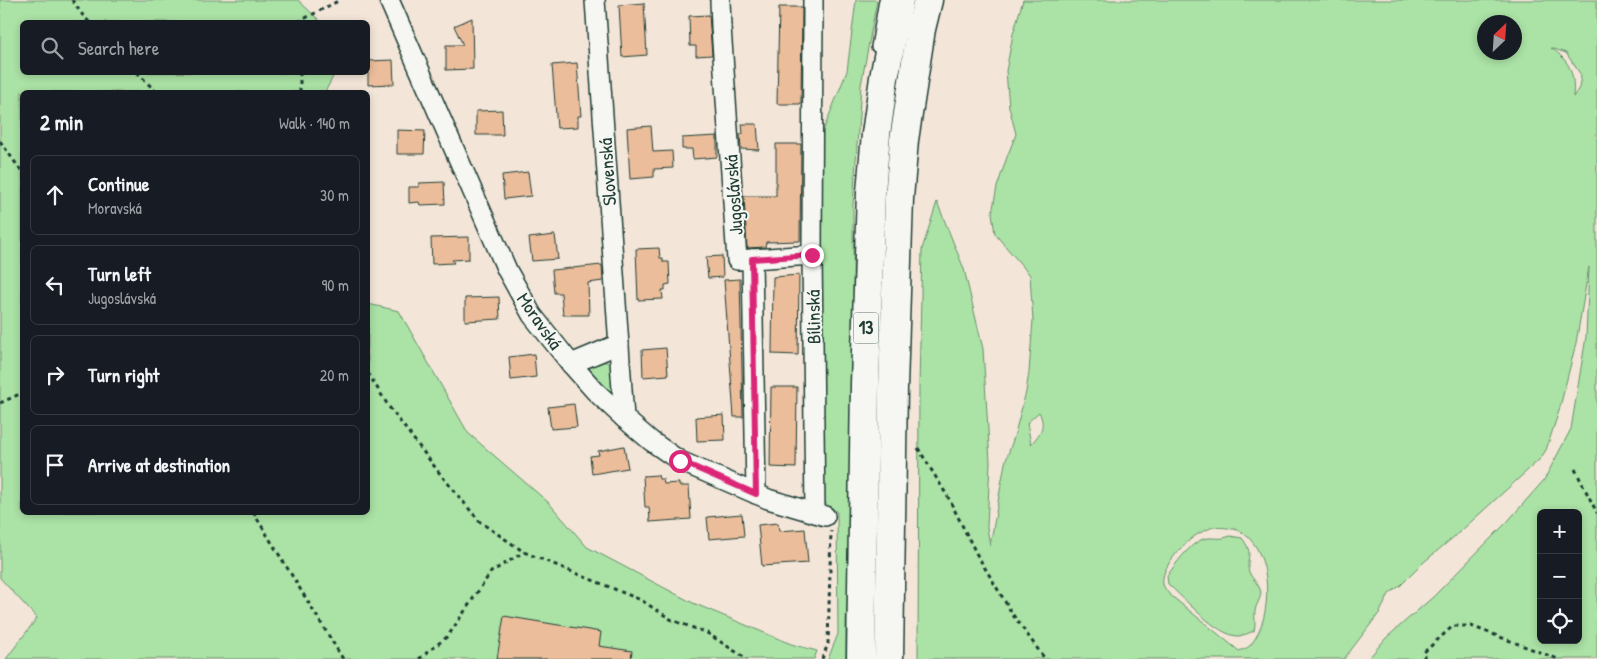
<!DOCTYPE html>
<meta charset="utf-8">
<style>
body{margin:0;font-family:"Patrick Hand",sans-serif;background:#242831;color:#f1f3f6}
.controls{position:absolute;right:15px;bottom:15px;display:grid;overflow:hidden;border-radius:8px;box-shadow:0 2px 8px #0003}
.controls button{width:45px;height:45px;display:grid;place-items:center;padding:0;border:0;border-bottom:1px solid #363941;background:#171b24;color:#f1f3f6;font:25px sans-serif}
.compass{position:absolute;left:1477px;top:15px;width:45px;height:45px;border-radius:50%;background:#171b24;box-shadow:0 2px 8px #0003;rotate:25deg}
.stop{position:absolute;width:15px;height:15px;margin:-11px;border:4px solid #db2777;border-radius:50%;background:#fff}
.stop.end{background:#db2777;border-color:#fff;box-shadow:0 1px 5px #0008}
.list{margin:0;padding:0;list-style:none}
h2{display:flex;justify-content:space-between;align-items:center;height:65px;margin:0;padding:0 20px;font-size:21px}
h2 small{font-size:16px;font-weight:400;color:#9ea1a6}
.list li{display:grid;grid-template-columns:32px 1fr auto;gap:15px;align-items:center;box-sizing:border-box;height:80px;margin:0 10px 10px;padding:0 10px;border:1px solid #363941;border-radius:8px}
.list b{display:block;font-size:19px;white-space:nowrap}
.list p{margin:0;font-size:16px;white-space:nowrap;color:#9ea1a6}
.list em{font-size:16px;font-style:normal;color:#9ea1a6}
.icon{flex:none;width:28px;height:28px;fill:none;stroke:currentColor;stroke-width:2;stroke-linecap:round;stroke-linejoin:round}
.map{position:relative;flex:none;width:1597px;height:659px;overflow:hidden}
.search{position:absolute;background:#171b24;box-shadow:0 2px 8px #0003;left:20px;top:20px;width:350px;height:55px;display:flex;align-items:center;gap:12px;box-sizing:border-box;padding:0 18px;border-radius:8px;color:#9ea1a6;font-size:19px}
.panel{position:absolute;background:#171b24;box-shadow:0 2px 8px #0003;left:20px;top:90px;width:350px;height:425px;border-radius:8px}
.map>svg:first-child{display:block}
.green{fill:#abe2a5;stroke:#65906c;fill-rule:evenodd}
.building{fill:#ebbd9a;stroke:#1f3d34}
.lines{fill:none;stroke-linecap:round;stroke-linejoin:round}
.service-casing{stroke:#1f3d34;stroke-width:12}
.minor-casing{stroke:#1f3d34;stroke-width:22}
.trunk-casing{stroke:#1f3d34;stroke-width:31}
.path{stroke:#1f3d34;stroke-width:3;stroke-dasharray:4 4;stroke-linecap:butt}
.service{stroke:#f6f6f2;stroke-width:9}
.minor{stroke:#f6f6f2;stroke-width:19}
.trunk{stroke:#f6f6f2;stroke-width:28}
.route{stroke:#db2777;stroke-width:6}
.labels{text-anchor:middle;stroke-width:4;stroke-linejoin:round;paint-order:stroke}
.shield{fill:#f6f6f2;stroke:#60746d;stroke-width:1}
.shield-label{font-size:18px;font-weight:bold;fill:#1f3d34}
.street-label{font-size:19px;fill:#1f3d34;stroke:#f6f6f2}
</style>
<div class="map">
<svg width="1597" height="659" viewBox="0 0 1597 659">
<rect width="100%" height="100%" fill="#f3e5d8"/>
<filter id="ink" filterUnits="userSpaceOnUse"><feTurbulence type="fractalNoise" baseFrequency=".02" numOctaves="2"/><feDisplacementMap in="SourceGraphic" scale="10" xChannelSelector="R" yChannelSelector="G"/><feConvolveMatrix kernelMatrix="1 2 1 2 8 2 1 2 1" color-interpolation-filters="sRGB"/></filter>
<g filter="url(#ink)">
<g class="green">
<path d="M0 0H298L321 22H22V72L335 73 325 92H22V512H368V304L399 311 468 433 549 503 587 547 693 603 791 644 817 651 814 659H6L37 618 0 578Z"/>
<path d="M856 0H877L861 85 853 206 854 474 846 621V659H828L838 634 837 512 819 498V141L847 71Z"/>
<path d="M1023 0H1597V659H1368L1386 638 1433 597 1508 521 1544 480 1571 429 1586 337 1589 267 1576 343 1559 411 1546 450 1540 459 1462 530 1424 562 1401 585 1389 594 1380 612 1344 659H918L919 387 922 249 937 202 964 269 983 349 990 462 987 527 990 546 1005 463 1014 437 1026 392 1029 372 1033 320 1030 275 995 234 992 213 997 187 1007 157 1016 134 1009 107 1006 71 1013 34ZM1484 22H1514V52H1484ZM1551 48 1566 53 1581 75 1579 88 1573 97C1575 76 1571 61 1551 48ZM1039 412C1046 426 1041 433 1031 444L1027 423ZM1541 513H1578V640H1541ZM1213 527C1223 528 1235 527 1243 533 1273 553 1273 617 1252 643 1249 648 1244 649 1239 651L1169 594C1167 591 1164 588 1163 584 1160 568 1183 544 1195 536 1200 532 1207 530 1213 527Z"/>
<path d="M602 361 610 363 616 369 614 395H609L588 374 589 369 594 362Z"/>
<path d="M1230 536 1242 538C1255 555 1245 557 1249 572 1251 578 1258 583 1260 589 1263 597 1256 603 1255 611 1254 618 1256 624 1254 631 1249 633 1244 635 1239 636 1218 637 1184 598 1168 584L1167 576C1175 565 1189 544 1203 539 1214 536 1218 541 1230 536Z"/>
</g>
<g class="building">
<path d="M644 3 647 55 622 57 619 5Z"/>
<path d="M779 7H802L801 104H777Z"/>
<path d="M709 15 712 55 696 56V46H690L689 16Z"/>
<path d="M472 18 473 69 446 70V45H463L454 26Z"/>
<path d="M393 60 394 84 368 85V61Z"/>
<path d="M577 63 581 116H578V127L557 128 552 65Z"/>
<path d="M502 110 503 135H476V111Z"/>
<path d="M742 124H757L759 150 741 149 740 134H743Z"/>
<path d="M651 126 653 152 672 151 673 168 654 169V177L630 179 627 128Z"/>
<path d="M397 130 425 131 424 154H397Z"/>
<path d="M717 136V157L693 159 692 149H682V138Z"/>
<path d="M776 144H801L800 241 766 242 765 247 747 248 744 196H776Z"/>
<path d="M528 172 531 196 504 199 502 175Z"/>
<path d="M444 182 445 204 420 205 419 202 409 203V187H419V183Z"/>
<path d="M555 235 558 259 532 261 529 238Z"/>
<path d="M469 237V259L452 260 454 263 432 264 431 238Z"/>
<path d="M659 248 660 258H663V262H669L670 284 665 285V290H662L663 299 638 300 636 249Z"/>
<path d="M722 256 723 277 708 278 706 257Z"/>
<path d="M602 265 603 281 588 283 589 315H563L561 293H554L552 270Z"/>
<path d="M799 275 798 355 772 354 773 277Z"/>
<path d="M740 279 743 417H734L724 280Z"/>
<path d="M499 297 500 319 465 321V298Z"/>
<path d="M666 348 668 375 643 377 642 350Z"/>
<path d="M534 354 536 377 511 380 509 357Z"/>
<path d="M771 387H797L796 468 770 467Z"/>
<path d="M574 404 577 427 551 429 548 407Z"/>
<path d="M724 415 725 440 697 441 696 417Z"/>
<path d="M624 446 628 468 592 474 590 456 599 455 598 451Z"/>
<path d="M658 475 659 479H663L664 484 679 483V486H689L691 519 650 522 649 507H645L643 476Z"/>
<path d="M742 514 744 536 709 539 707 517Z"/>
<path d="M778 523 779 531 805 529 808 563 762 566 758 525Z"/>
<path d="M504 616 601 632 599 646 632 651 631 659H497Z"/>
</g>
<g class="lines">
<defs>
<path id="service" d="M876 47 884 0"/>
<g id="minor">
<path d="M389 0 507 270 532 315 571 364 595 391 624 418 651 441 680 461 768 499 825 516"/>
<path d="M595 0 624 418"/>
<path d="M720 0 721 27 737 260 752 259 756 494"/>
<path d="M813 0 812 255 815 513"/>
<path d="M752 259 812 255"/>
<path d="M571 364 619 344"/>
</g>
<g id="trunk">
<path d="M861 659 865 384 871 192 876 134 884 78 899 0"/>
<path d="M889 659 893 387 899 198 904 140 921 29 928 0"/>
</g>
</defs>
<use href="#service" class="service-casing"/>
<use href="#minor" class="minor-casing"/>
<use href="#trunk" class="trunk-casing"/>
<g class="path">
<path d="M72 0 81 13 89 22"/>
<path d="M298 22 340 0"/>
<path d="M137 72 156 92"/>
<path d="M300 92V72"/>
<path d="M0 141 22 172"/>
<path d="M368 373 389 407 441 475 480 522 524 552 641 600 672 620 707 633 747 659"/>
<path d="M0 403 22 393"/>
<path d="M918 448 948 497 976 553 1013 615 1045 659"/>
<path d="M1575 469 1597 513"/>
<path d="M253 512 343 659"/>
<path d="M419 659 448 636 491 572 524 552"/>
<path d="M822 659 828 644 831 531"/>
<path d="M1425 659 1423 653 1453 626H1471L1558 659"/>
</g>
<use href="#service" class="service"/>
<use href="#minor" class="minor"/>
<use href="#trunk" class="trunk"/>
</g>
</g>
<g class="lines" filter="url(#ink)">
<path class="route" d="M680 461 756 494 752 259 812 255"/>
</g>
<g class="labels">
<rect class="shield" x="853.5" y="312.5" width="25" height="31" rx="4"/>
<g class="shield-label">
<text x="866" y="334">13</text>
</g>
<g class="street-label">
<text transform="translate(607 172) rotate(-94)" y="7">Slovenská</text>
<text transform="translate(733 195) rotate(-94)" y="7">Jugoslávská</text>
<text transform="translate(813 317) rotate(-91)" y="7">Bílinská</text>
<text transform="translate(540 321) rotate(55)" y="7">Moravská</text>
</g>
</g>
</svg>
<div class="controls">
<button>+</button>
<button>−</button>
<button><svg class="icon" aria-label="locate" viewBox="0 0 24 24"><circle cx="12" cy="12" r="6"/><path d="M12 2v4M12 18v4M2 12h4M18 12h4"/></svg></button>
</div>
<svg class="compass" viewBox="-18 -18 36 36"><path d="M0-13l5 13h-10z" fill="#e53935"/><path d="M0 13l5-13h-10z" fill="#9ea1a6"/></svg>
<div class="stop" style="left:680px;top:461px"></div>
<div class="stop end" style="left:812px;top:255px"></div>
<div class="search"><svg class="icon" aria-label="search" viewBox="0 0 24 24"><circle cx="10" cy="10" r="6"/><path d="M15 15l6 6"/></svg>Search here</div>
<section class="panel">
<h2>2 min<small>Walk · 140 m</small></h2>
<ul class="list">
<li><svg class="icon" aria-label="ahead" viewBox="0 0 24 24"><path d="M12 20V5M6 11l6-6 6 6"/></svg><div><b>Continue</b><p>Moravská</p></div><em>30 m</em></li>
<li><svg class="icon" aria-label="left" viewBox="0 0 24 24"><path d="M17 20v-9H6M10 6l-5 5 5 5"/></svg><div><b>Turn left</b><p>Jugoslávská</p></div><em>90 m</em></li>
<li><svg class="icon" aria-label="right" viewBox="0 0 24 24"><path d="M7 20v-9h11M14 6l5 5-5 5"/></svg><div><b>Turn right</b></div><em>20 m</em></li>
<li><svg class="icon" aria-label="arrive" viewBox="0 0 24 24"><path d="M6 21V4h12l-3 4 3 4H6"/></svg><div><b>Arrive at destination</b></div></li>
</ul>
</section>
</div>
